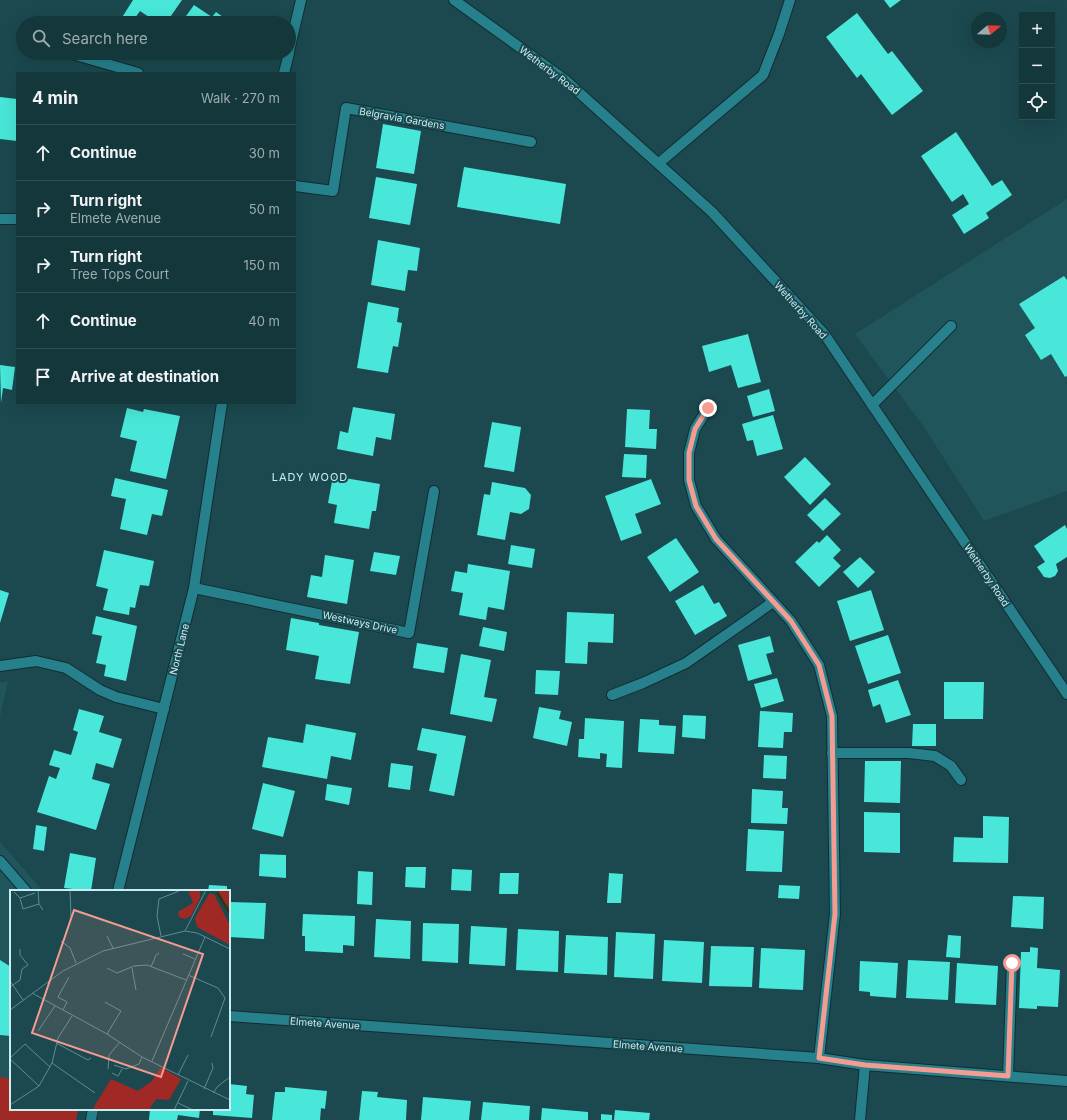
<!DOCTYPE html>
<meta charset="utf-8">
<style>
body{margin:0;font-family:Inter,sans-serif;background:#214246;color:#f1f3f6}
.controls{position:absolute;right:12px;top:12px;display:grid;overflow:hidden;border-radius:0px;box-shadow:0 4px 16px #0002}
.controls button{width:36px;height:36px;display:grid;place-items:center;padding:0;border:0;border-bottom:1px solid #335155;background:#14373b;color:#f1f3f6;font:20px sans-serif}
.compass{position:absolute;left:971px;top:12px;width:36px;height:36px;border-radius:50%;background:#14373b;box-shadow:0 4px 16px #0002;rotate:71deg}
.stop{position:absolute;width:12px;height:12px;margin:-9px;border:3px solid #f59c92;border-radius:50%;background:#fff}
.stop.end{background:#f59c92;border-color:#fff;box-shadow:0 1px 4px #0008}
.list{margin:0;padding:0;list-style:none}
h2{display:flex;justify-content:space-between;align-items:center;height:52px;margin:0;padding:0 16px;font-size:17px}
h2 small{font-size:13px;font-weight:400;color:#9dacaf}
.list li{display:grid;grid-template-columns:26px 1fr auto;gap:12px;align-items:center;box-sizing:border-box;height:56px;padding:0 16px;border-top:1px solid #335155}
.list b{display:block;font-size:15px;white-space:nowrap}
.list p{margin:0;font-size:13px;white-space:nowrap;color:#9dacaf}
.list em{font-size:13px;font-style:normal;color:#9dacaf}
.icon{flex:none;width:22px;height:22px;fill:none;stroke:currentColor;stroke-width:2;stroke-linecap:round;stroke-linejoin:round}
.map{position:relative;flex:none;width:1067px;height:1120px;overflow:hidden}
.search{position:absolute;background:#14373b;box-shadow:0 4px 16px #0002;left:16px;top:16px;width:280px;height:44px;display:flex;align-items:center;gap:10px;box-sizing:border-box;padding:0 14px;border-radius:22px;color:#9dacaf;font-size:15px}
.panel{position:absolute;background:#14373b;box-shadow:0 4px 16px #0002;left:16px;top:72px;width:280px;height:332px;border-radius:0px}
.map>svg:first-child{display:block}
.built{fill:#20555c}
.green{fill:#a02926}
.building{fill:#48e7d9}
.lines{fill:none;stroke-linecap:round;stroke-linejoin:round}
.service-casing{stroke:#122d31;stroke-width:12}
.minor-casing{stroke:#122d31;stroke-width:12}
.tertiary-casing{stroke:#122d31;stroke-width:12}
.service{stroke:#26818c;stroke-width:10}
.minor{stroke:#26818c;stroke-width:10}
.tertiary{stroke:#26818c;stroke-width:10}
.route{stroke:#f59c92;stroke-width:5}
.labels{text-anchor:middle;stroke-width:4;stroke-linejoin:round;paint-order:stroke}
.street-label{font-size:10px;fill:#c6eef3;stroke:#1b494f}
.neighbourhood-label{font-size:11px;letter-spacing:1px;fill:#c6eef3;stroke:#1b494f}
.inset-river{fill:none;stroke:#402f00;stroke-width:2}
.inset-road{fill:none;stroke:#5f8b91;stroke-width:1}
.view{fill:#f59c92;fill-opacity:0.15;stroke:#f59c92;stroke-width:2}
.inset-edge{fill:none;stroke:#c6eef3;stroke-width:2}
</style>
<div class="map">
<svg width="1067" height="1120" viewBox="0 0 1067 1120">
<rect width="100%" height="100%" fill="#1b494f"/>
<g class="built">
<path d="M1067 199V491L984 521 924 427 855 334Z"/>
<path d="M8 681 0 717V683Z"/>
<path d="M0 842 43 891H11V1109H78L76 1120H0Z"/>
</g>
<path class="green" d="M0 1077 11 1079V1109H78L76 1120H0Z"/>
<g class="building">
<path d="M133 0H182L166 23H158L140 11 135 18 138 19 135 23H128L121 19Z"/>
<path d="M884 0H901L890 8Z"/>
<path d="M194 5 212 17 216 12 230 22V23H181Z"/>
<path d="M857 13 888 54 892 51 923 91 892 115 861 74 857 78 826 37Z"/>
<path d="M0 97 17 99V141L0 139Z"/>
<path d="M383 124 421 131 414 174 376 168Z"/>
<path d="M956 132 992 186 1002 180 1012 195 986 213 989 218 964 234 952 215 969 204 963 194 952 202 921 156Z"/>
<path d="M464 167 566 184 560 224 457 207Z"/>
<path d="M376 177 417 184 410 225 369 218Z"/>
<path d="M378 240 420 248 417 271 408 270 405 291 371 285Z"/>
<path d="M1064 276 1067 280V376L1065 377 1051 354 1041 360 1025 335 1035 328 1019 304Z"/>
<path d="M368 302 399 308 397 322 402 323 398 347 393 346 388 373 357 368Z"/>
<path d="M748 334 761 382 738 388 731 365 709 372 702 346Z"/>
<path d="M0 365 15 367 12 390 3 388 1 403Z"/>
<path d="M769 389 775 411 753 417 747 396Z"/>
<path d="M353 407 395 414 391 440 376 437 373 456 337 449 340 431 348 433Z"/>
<path d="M127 408 143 412 144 409 180 416 166 479 130 471 137 441 120 437Z"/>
<path d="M627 409 650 410 649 429H657L656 449 625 447Z"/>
<path d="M773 415 783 449 757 456 753 440 747 441 742 424Z"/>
<path d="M492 422 521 427 514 472 484 467Z"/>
<path d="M624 454 647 455 646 478 622 477Z"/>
<path d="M805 457 831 484 810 505 784 477Z"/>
<path d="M333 476 380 484 376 511H372L369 529 334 523 337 505 328 503Z"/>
<path d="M115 478 168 490 162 516 152 514 147 535 120 529 126 499 111 496Z"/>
<path d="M651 479 661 504 635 514 642 533 621 541 605 496Z"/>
<path d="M492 482 525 488 531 495 529 509 521 514 510 512 505 540 477 535 484 494 490 495Z"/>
<path d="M825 498 841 514 823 531 807 515Z"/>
<path d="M1065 525 1067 529V557L1056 564 1058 571 1055 576 1050 578 1044 577 1037 567 1045 562 1034 546Z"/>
<path d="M827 535 841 550 833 558 841 566 819 587 795 562 817 541 819 543Z"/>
<path d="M676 538 699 572 670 592 647 557Z"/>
<path d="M511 545 535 549 532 568 508 564Z"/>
<path d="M104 550 154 561 149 586 140 585 135 608 130 607 129 615 103 610 108 589 96 586Z"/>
<path d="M374 552 400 556 396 575 370 571Z"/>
<path d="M325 555 354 560 347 604 307 597 311 575 322 577Z"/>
<path d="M860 557 875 572 858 588 843 572Z"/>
<path d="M468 564 510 571 504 610 488 607 486 620 459 615 463 593 451 591 455 571 467 573Z"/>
<path d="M703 585 714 604 719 602 727 616 695 635 675 601Z"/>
<path d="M0 590 9 593 0 623Z"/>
<path d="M871 590 884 630 850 641 837 601Z"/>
<path d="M567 612 614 614 613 643 588 642 587 664 565 663Z"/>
<path d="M96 616 137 626 126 681 104 676 106 665 96 663 102 636 92 634Z"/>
<path d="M291 618 319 623V625L359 632 350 684 315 679 319 656 286 650Z"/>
<path d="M483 627 507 632 504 651 479 646Z"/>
<path d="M888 635 901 673 868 684 855 646Z"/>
<path d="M770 636 774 652 766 654 772 674 748 681 738 645Z"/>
<path d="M417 643 448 648 444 673 413 668Z"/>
<path d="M461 654 491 660 484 697 497 699 492 722 450 714Z"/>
<path d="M536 670 560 671 558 695 535 694Z"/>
<path d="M777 678 784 701 761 708 754 684Z"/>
<path d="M898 680 911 715 886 723 880 704 873 707 868 690Z"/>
<path d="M944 682H984L983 719H944Z"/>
<path d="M539 707 561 711 559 719 572 722 567 746 533 738Z"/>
<path d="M79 709 104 716 99 732 122 739 113 768 96 763 92 779 110 784 96 830 37 812 49 776 56 779 60 768 49 765 54 750 71 755 78 732 73 730Z"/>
<path d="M760 711 793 713 792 732H784L783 748 758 747Z"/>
<path d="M683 715 706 716 705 739 682 737Z"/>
<path d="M585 718 624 721 622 768 606 767 607 754 600 753V759L578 757 579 739H584Z"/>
<path d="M640 719 659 720V725L676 726 674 754 638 752Z"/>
<path d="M306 724 356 733 351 760 331 756 327 779 262 767 268 737 303 743Z"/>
<path d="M913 724H936V746H912Z"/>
<path d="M422 728 466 736 454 796 429 791 437 754 417 750Z"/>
<path d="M764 755 787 756 786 779 763 778Z"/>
<path d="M865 761H901L900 803 864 802Z"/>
<path d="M391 763 413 766 410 790 388 787Z"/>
<path d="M263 783 295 791 283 837 252 829Z"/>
<path d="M327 784 352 788 349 805 325 800Z"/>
<path d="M752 789 783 791 782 808H788L787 824 751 823Z"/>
<path d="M864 812 900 813V853L864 852Z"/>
<path d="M983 816 1009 817 1008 863 953 862 954 837 983 838Z"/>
<path d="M36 825 47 827 44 851 33 849Z"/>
<path d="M748 829 784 831 782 872 746 871Z"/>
<path d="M70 853 96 858 91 891 64 888Z"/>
<path d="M260 854 286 855V878L259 876Z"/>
<path d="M406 867H426L425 888 405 887Z"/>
<path d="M452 869 472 870 471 891 451 890Z"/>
<path d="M358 871 373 872 372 905 357 904Z"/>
<path d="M500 873H519L518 894H499Z"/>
<path d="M609 873 623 874 621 903H607Z"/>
<path d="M209 885 227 886V891H208Z"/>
<path d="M779 885 800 886 799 899 778 898Z"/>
<path d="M1013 896 1044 897 1043 929 1011 927Z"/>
<path d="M229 902 266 903 264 939 229 937Z"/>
<path d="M303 914 355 916 354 946 343 945V953L305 951V936H302Z"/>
<path d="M376 919 411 921 410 959 374 957Z"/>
<path d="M423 923 459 924 458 963 422 961Z"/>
<path d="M471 926 507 928 505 966 469 964Z"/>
<path d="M518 929 559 931 558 972 516 970Z"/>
<path d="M616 932 655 934 653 979 614 977Z"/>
<path d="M566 935 608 937 607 975 564 973Z"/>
<path d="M948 935 961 936 960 958 946 957Z"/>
<path d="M664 940 704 942 702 983 662 981Z"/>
<path d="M711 946 754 947 752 987 709 986Z"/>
<path d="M1030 947 1038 948 1037 968 1060 970 1058 1007 1037 1006V1009L1019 1008 1021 952H1030Z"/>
<path d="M761 948 805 950 803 990 759 988Z"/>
<path d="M0 960 11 967V1036L0 1035Z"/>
<path d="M908 960 950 962 948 1000 906 998Z"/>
<path d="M860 961 898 963 896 998 870 996V992L859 991Z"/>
<path d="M957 963 998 966 996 1005 955 1003Z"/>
<path d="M229 1084 247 1086 246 1094 254 1095 252 1118 213 1115V1109H229Z"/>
<path d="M285 1087 327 1091 325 1109 321 1108 320 1120H272L275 1092H285Z"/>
<path d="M362 1091 378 1092 377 1097 407 1100 406 1120H359Z"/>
<path d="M423 1097 471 1101 469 1120H421Z"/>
<path d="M483 1102 530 1106 529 1120H481Z"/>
<path d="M542 1108 588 1112V1120H541Z"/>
<path d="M150 1109H200L199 1118 178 1115 177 1120H149Z"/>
<path d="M615 1110 650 1113 649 1120H614Z"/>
<path d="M601 1114 612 1115V1120H601Z"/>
</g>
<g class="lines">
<defs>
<g id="service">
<path d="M69 53 138 73"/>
<path d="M659 163 763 75 779 34 790 0"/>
<path d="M872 405 951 326"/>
<path d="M708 408 695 429 689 453V480L696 506 716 539"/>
<path d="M612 695 643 683 686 663 773 602"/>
<path d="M832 753H909L935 756 951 766 961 780"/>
<path d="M0 861 26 891"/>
<path d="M1008 1076 1012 963"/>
</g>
<g id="minor">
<path d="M289 51 301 0"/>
<path d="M284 73 289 53"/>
<path d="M295 186 333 191 346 108 531 142"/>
<path d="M0 219H17"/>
<path d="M716 539 791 621 819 665 832 716 835 914 819 1058"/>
<path d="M194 588 409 633 434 491"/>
<path d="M0 666 36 661 66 668 100 690 116 697 164 709"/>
<path d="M118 891 194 588 222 403"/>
<path d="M229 1016 819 1058 865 1065 1067 1081"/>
<path d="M91 1120 93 1109"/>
<path d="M860 1120 865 1065"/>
</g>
<path id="tertiary" d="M454 0 564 79 712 212 825 335 1067 694"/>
</defs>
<use href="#service" class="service-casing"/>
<use href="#minor" class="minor-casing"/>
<use href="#tertiary" class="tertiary-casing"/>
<use href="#service" class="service"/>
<use href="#minor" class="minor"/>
<use href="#tertiary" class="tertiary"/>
</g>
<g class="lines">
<path class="route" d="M708 408 695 429 689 453V480L696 506 716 539 791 621 819 665 832 716 835 914 819 1058 865 1065 1008 1076 1012 963"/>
</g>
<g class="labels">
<g class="street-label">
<text transform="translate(550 70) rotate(37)" y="4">Wetherby Road</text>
<text transform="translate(402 118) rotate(10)" y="4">Belgravia Gardens</text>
<text transform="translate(801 310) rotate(48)" y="4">Wetherby Road</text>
<text transform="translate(987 575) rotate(56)" y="4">Wetherby Road</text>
<text transform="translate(360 622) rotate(12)" y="4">Westways Drive</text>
<text transform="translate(179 649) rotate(-76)" y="4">North Lane</text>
<text transform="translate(325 1023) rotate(4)" y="4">Elmete Avenue</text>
<text transform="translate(648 1046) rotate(4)" y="4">Elmete Avenue</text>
</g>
<g class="neighbourhood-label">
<text x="310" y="481">LADY WOOD</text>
</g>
</g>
<g transform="translate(10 890)">
<rect width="220" height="220" fill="#1b494f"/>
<path d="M178 0H190V8L181 26 175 29 169 27 168 22 183 13ZM220 0V20L208 1ZM199 4H204L220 36V55L187 37 185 28ZM151 177 171 189 159 210 146 209 139 220H82L101 189 128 201 142 191Z" fill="#a02926"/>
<path class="inset-river" d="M207 2 220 24"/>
<path class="inset-road" d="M28 0 29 14 33 20M60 0 61 27M4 2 10 8 25 3M10 8 13 19 29 14M175 41 196 0M97 46 103 58M151 46 147 26 149 9 169 1M51 51 60 58 66 73M173 64 185 69M141 77 146 65 149 63M97 78 107 83 124 76 137 75 176 90M122 78 126 100M178 85 208 98 215 108 201 147M0 91 13 110M0 97 10 90 12 79 18 75 10 65V59M22 103 97 144 132 167 220 210M95 112 111 121 97 144M0 120 53 81 93 61 175 41 187 43 220 59M53 120 57 112 48 107 59 87M28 141 45 116M46 153 78 170 81 168M0 168 15 154 40 177M0 169 29 196M142 171 195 47M42 173 85 203M104 175 116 179 129 174 132 167M98 179 99 165 110 152M102 183 108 186 112 179M168 185 178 165M194 199 203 178 202 173M203 203 208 196 220 187M168 213 183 220M0 215 29 196 42 173 48 148 62 126M164 220 178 191"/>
<path class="view" d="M64 20 193 64 151 187 22 143Z"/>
<rect width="220" height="220" class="inset-edge"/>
</g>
</svg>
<div class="controls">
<button>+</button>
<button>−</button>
<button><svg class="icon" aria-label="locate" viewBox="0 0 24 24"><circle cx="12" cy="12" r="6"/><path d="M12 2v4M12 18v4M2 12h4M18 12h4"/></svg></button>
</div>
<svg class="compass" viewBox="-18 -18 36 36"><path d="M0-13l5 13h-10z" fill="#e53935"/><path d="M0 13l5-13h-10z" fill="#9dacaf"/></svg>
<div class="stop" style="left:1012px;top:963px"></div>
<div class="stop end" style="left:708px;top:408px"></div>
<div class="search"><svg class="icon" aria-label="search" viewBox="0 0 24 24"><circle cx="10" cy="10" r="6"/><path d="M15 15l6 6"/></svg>Search here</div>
<section class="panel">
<h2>4 min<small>Walk · 270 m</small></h2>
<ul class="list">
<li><svg class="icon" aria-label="ahead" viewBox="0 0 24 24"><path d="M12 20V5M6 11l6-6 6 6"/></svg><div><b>Continue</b></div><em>30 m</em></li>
<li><svg class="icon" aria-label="right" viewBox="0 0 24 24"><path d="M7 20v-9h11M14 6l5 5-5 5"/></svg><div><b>Turn right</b><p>Elmete Avenue</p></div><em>50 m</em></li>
<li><svg class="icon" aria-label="right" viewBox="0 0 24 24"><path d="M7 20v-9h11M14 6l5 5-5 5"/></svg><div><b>Turn right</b><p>Tree Tops Court</p></div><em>150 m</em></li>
<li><svg class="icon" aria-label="ahead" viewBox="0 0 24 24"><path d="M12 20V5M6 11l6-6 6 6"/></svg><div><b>Continue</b></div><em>40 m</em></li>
<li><svg class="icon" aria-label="arrive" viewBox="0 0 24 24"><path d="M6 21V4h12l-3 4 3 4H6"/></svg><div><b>Arrive at destination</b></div></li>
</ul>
</section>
</div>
